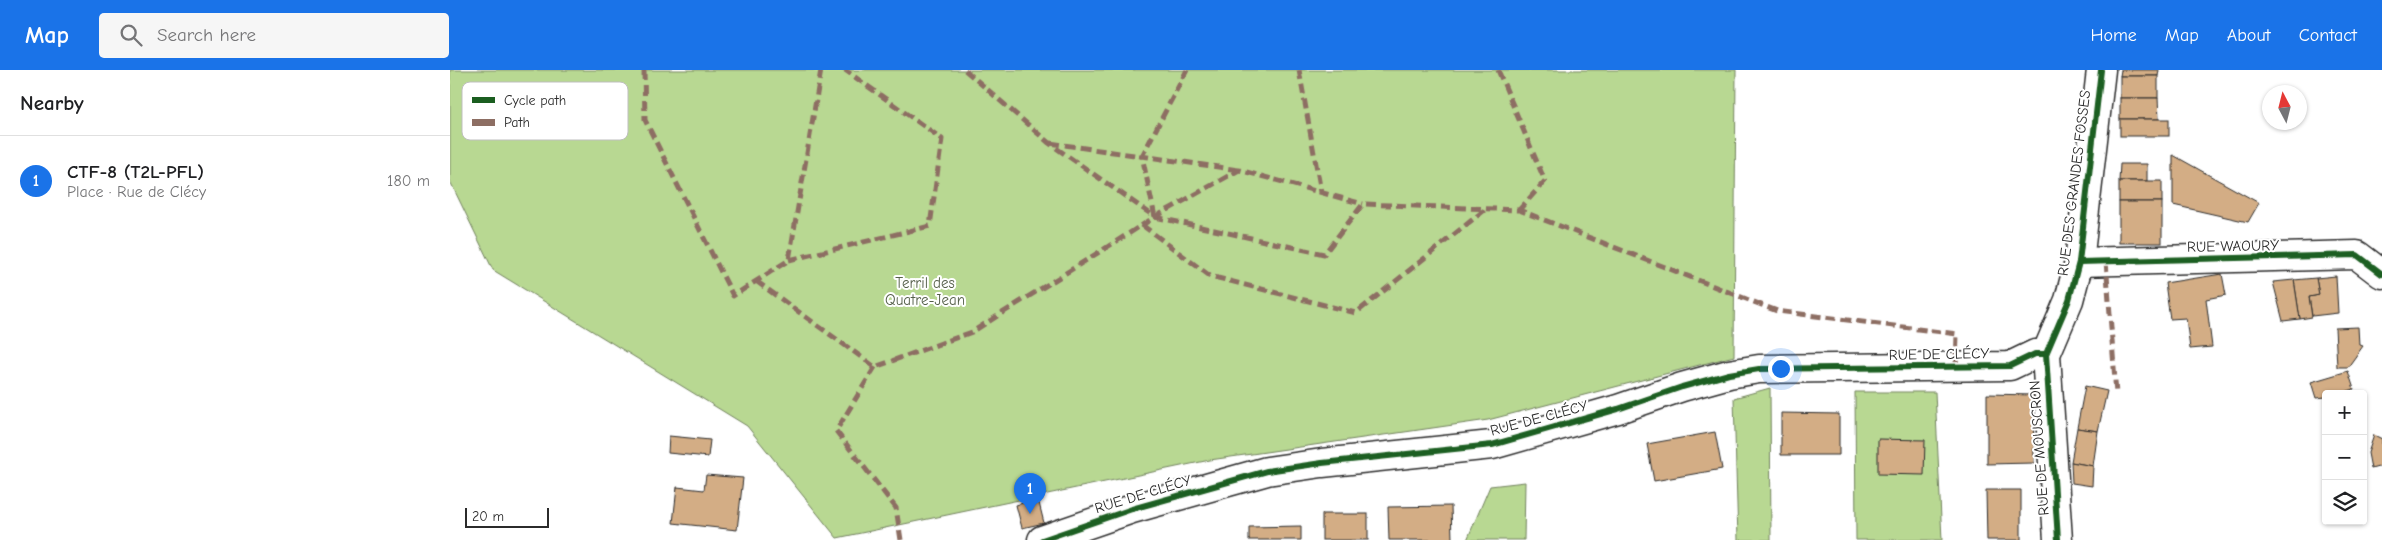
<!DOCTYPE html>
<meta charset="utf-8">
<style>
body{margin:0;font-family:"Comic Neue",sans-serif;background:#f6f6f6;color:#202124}
.controls{position:absolute;right:15px;bottom:15px;display:grid;overflow:hidden;border-radius:5px;box-shadow:0 1px 4px #0004}
.controls button{width:45px;height:45px;display:grid;place-items:center;padding:0;border:0;border-bottom:1px solid #e0e0e0;background:#fff;color:#202124;font:25px sans-serif}
.compass{position:absolute;left:1812px;top:15px;width:45px;height:45px;border-radius:50%;background:#fff;box-shadow:0 1px 4px #0004;rotate:353deg}
.scale{position:absolute;left:15px;bottom:12px;width:84px;box-sizing:border-box;padding-left:5px;border:2px solid #2b2b2b;border-top:0;font-size:14px;line-height:18px;white-space:nowrap;color:#2b2b2b;-webkit-text-stroke:4px #fff;paint-order:stroke}
.you{position:absolute;left:1330px;top:298px;width:18px;height:18px;margin:-12px;border:4px solid #fff;border-radius:50%;background:#1a73e8;box-shadow:0 0 0 8px #1a73e833}
.badge{display:grid;place-items:center;width:32px;height:32px;border-radius:50%;background:#1a73e8;color:#fff;font-size:16px;font-weight:700}
.pin{position:absolute;translate:-50% -41px;filter:drop-shadow(0 1px 2px #0008)}
.pin::after{content:'';position:absolute;top:26px;width:18px;height:15px;background:inherit;clip-path:polygon(0 0,100% 0,50% 100%)}
.list{margin:0;padding:0;list-style:none}
h2{display:flex;justify-content:space-between;align-items:center;height:65px;margin:0;padding:0 20px;font-size:21px}
h2 small{font-size:16px;font-weight:400;color:#757577}
.list li{display:grid;grid-template-columns:32px 1fr auto;gap:15px;align-items:center;box-sizing:border-box;height:90px;padding:0 20px;border-top:1px solid #e0e0e0}
.list b{display:block;font-size:19px;white-space:nowrap}
.list p{margin:0;font-size:16px;white-space:nowrap;color:#757577}
.list em{font-size:16px;font-style:normal;color:#757577}
.icon{flex:none;width:28px;height:28px;fill:none;stroke:currentColor;stroke-width:2;stroke-linecap:round;stroke-linejoin:round}
.map{position:relative;flex:none;width:1932px;height:470px;overflow:hidden}
header{display:flex;align-items:center;gap:30px;box-sizing:border-box;height:70px;padding:0 25px;background:#1a73e8;color:#fff}
header strong{font-size:24px}
nav{display:flex;gap:28px;margin-inline-start:auto;font-size:18px}
.search{width:350px;height:45px;background:#f6f6f6;display:flex;align-items:center;gap:12px;box-sizing:border-box;padding:0 18px;border-radius:5px;color:#757577;font-size:19px}
main{display:flex}
aside{flex:1;background:#fff}
.map>svg:first-child{display:block}
.green{fill:#b8d892;stroke:#72825e}
.building{fill:#d3ad85;stroke:#2b2b2b}
.lines{fill:none;stroke-linecap:round;stroke-linejoin:round}
.minor-casing{stroke:#2b2b2b;stroke-width:31}
.minor{stroke:#fff;stroke-width:28}
.quiet{stroke:#8d6e63;stroke-width:5;stroke-dasharray:10 5;stroke-linecap:butt}
.cycleway-casing{stroke:#fff;stroke-width:9}
.cycleway{stroke:#1b5e20;stroke-width:6}
.labels{text-anchor:middle;stroke-width:4;stroke-linejoin:round;paint-order:stroke}
.street-label{font-size:15px;fill:#2b2b2b;stroke:#fff}
.park-label{font-size:15px;fill:#555f4a;stroke:#fff}
.key{fill:#fff;stroke:#bfbfbf;stroke-width:1}
.key-label{font-size:14px;fill:#2b2b2b}
</style>
<header>
<strong>Map</strong>
<div class="search"><svg class="icon" aria-label="search" viewBox="0 0 24 24"><circle cx="10" cy="10" r="6"/><path d="M15 15l6 6"/></svg>Search here</div>
<nav><a>Home</a><a>Map</a><a>About</a><a>Contact</a></nav>
</header>
<main>
<aside>
<h2>Nearby<small></small></h2>
<ul class="list">
<li><span class="badge">1</span><div><b>CTF-8 (T2L-PFL)</b><p>Place · Rue de Clécy</p></div><em>180 m</em></li>
</ul>
</aside>
<div class="map">
<svg width="1932" height="470" viewBox="0 0 1932 470">
<rect width="100%" height="100%" fill="#fff"/>
<filter id="ink" filterUnits="userSpaceOnUse"><feTurbulence type="fractalNoise" baseFrequency=".02" numOctaves="2"/><feDisplacementMap in="SourceGraphic" scale="10" xChannelSelector="R" yChannelSelector="G"/><feConvolveMatrix kernelMatrix="1 2 1 2 8 2 1 2 1" color-interpolation-filters="sRGB"/></filter>
<g filter="url(#ink)">
<g class="green">
<path d="M0 0H1286L1284 286 1038 350 760 390 387 468 297 356 43 200 0 111Z"/>
<path d="M1320 318 1321 470H1288L1284 328Z"/>
<path d="M1405 322H1485L1492 470H1406Z"/>
<path d="M1075 412 1074 470H1017L1040 416Z"/>
</g>
<g class="building">
<path d="M1671 0H1709L1708 6H1670Z"/>
<rect x="1670" y="6" width="38" height="22"/>
<path d="M1670 28H1708L1709 49H1670Z"/>
<rect x="1670" y="49" width="49" height="17"/>
<path d="M1723 85 1809 133 1798 152 1723 135Z"/>
<path d="M1670 94H1697V111H1669Z"/>
<rect x="1669" y="111" width="43" height="21"/>
<rect x="1669" y="132" width="43" height="41"/>
<path d="M1772 204 1776 225 1756 229 1762 277 1740 279 1736 248 1720 249 1715 213Z"/>
<path d="M1886 206 1888 243 1862 246 1859 227 1869 225 1866 208Z"/>
<path d="M1866 208 1869 225 1859 227 1862 247 1850 249 1844 210Z"/>
<path d="M1844 210 1850 249 1833 251 1823 212Z"/>
<path d="M1908 257 1909 275 1913 276 1898 297H1887L1885 258Z"/>
<path d="M1898 301 1904 319 1889 324H1876V327L1866 328 1861 312Z"/>
<path d="M1635 316 1657 321 1648 361 1627 358Z"/>
<path d="M1537 324 1583 325 1584 393 1537 394Z"/>
<path d="M1331 343 1389 344V385H1331Z"/>
<path d="M1627 358 1648 361 1643 396 1621 392Z"/>
<path d="M1265 362 1272 399 1204 411 1197 374Z"/>
<path d="M1924 365 1932 369V396L1921 399 1918 383Z"/>
<path d="M219 366 260 370 258 387 218 383Z"/>
<path d="M1428 369 1475 370 1474 405 1428 404Z"/>
<path d="M1621 392 1643 396 1642 416 1622 413Z"/>
<path d="M256 405 293 408 287 460 223 453 227 417 254 420Z"/>
<path d="M1536 420H1571V470H1537Z"/>
<path d="M588 429 594 453 572 458 566 435Z"/>
<path d="M1001 436 1002 469 1013 470H939L938 437Z"/>
<rect x="872" y="444" width="46" height="26"/>
<path d="M851 456V470H799V457Z"/>
</g>
<g class="lines">
<defs>
<g id="minor">
<path d="M1629 192 1907 185 1932 204"/>
<path d="M592 470 682 439 817 401 872 393 1042 375 1168 339 1232 317 1279 304 1309 299 1560 296 1585 284H1596"/>
<path d="M1608 470 1596 284 1619 230 1629 192 1651 0"/>
</g>
</defs>
<use href="#minor" class="minor-casing"/>
<use href="#minor" class="minor"/>
<g class="quiet">
<path d="M194 0 195 50 283 226 339 190 371 0"/>
<path d="M515 0 599 73 705 147 874 184 913 134 1069 140 1327 241 1507 264 1506 297"/>
<path d="M849 0 871 122"/>
<path d="M1048 0 1095 111 1069 140"/>
<path d="M600 73 789 100"/>
<path d="M705 147 692 86 737 0"/>
<path d="M692 155 760 206 906 243 1037 138"/>
<path d="M339 190 480 156 492 69 395 0"/>
<path d="M1656 191 1666 324"/>
<path d="M306 211 425 297 522 262 705 147 789 100 913 134"/>
<path d="M425 297 386 361 446 438 451 470"/>
</g>
<defs>
<g id="cycleway">
<path d="M1629 192 1907 185 1932 204"/>
<path d="M592 470 682 439 817 401 872 393 1042 375 1168 339 1232 317 1279 304 1309 299 1560 296 1585 284H1596"/>
<path d="M1608 470 1596 284 1619 230 1629 192 1651 0"/>
</g>
</defs>
<use href="#cycleway" class="cycleway-casing"/>
<use href="#cycleway" class="cycleway"/>
</g>
</g>
<g class="labels">
<g class="street-label">
<text transform="translate(1624 113) rotate(-83)" y="5">RUE DES GRANDES FOSSES</text>
<text transform="translate(1783 176) rotate(-1)" y="5">RUE WAOURY</text>
<text transform="translate(1489 284) rotate(-1)" y="5">RUE DE CLÉCY</text>
<text transform="translate(1089 348) rotate(-15)" y="5">RUE DE CLÉCY</text>
<text transform="translate(1589 378) rotate(-94)" y="5">RUE DE MOUSCRON</text>
<text transform="translate(693 424) rotate(-17)" y="5">RUE DE CLÉCY</text>
</g>
<g class="park-label">
<text x="475" y="218">Terril des<tspan x="475" dy="17">Quatre-Jean</tspan></text>
</g>
</g>
<rect x="12" y="12" width="166" height="58" rx="8" class="key"/>
<rect x="22" y="27" width="23" height="6" fill="#1b5e20"/>
<rect x="22" y="49" width="23" height="7" fill="#8d6e63"/>
<g class="key-label">
<text x="54" y="35">Cycle path</text>
<text x="54" y="57">Path</text>
</g>
</svg>
<div class="controls">
<button>+</button>
<button>−</button>
<button><svg class="icon" aria-label="layers" viewBox="0 0 24 24"><path d="M12 4l9 5-9 5-9-5zM3 14l9 5 9-5"/></svg></button>
</div>
<svg class="compass" viewBox="-18 -18 36 36"><path d="M0-13l5 13h-10z" fill="#e53935"/><path d="M0 13l5-13h-10z" fill="#757577"/></svg>
<div class="scale">20 m</div>
<div class="you"></div>
<div class="pin badge" style="left:580px;top:444px">1</div>
</div>
</main>
